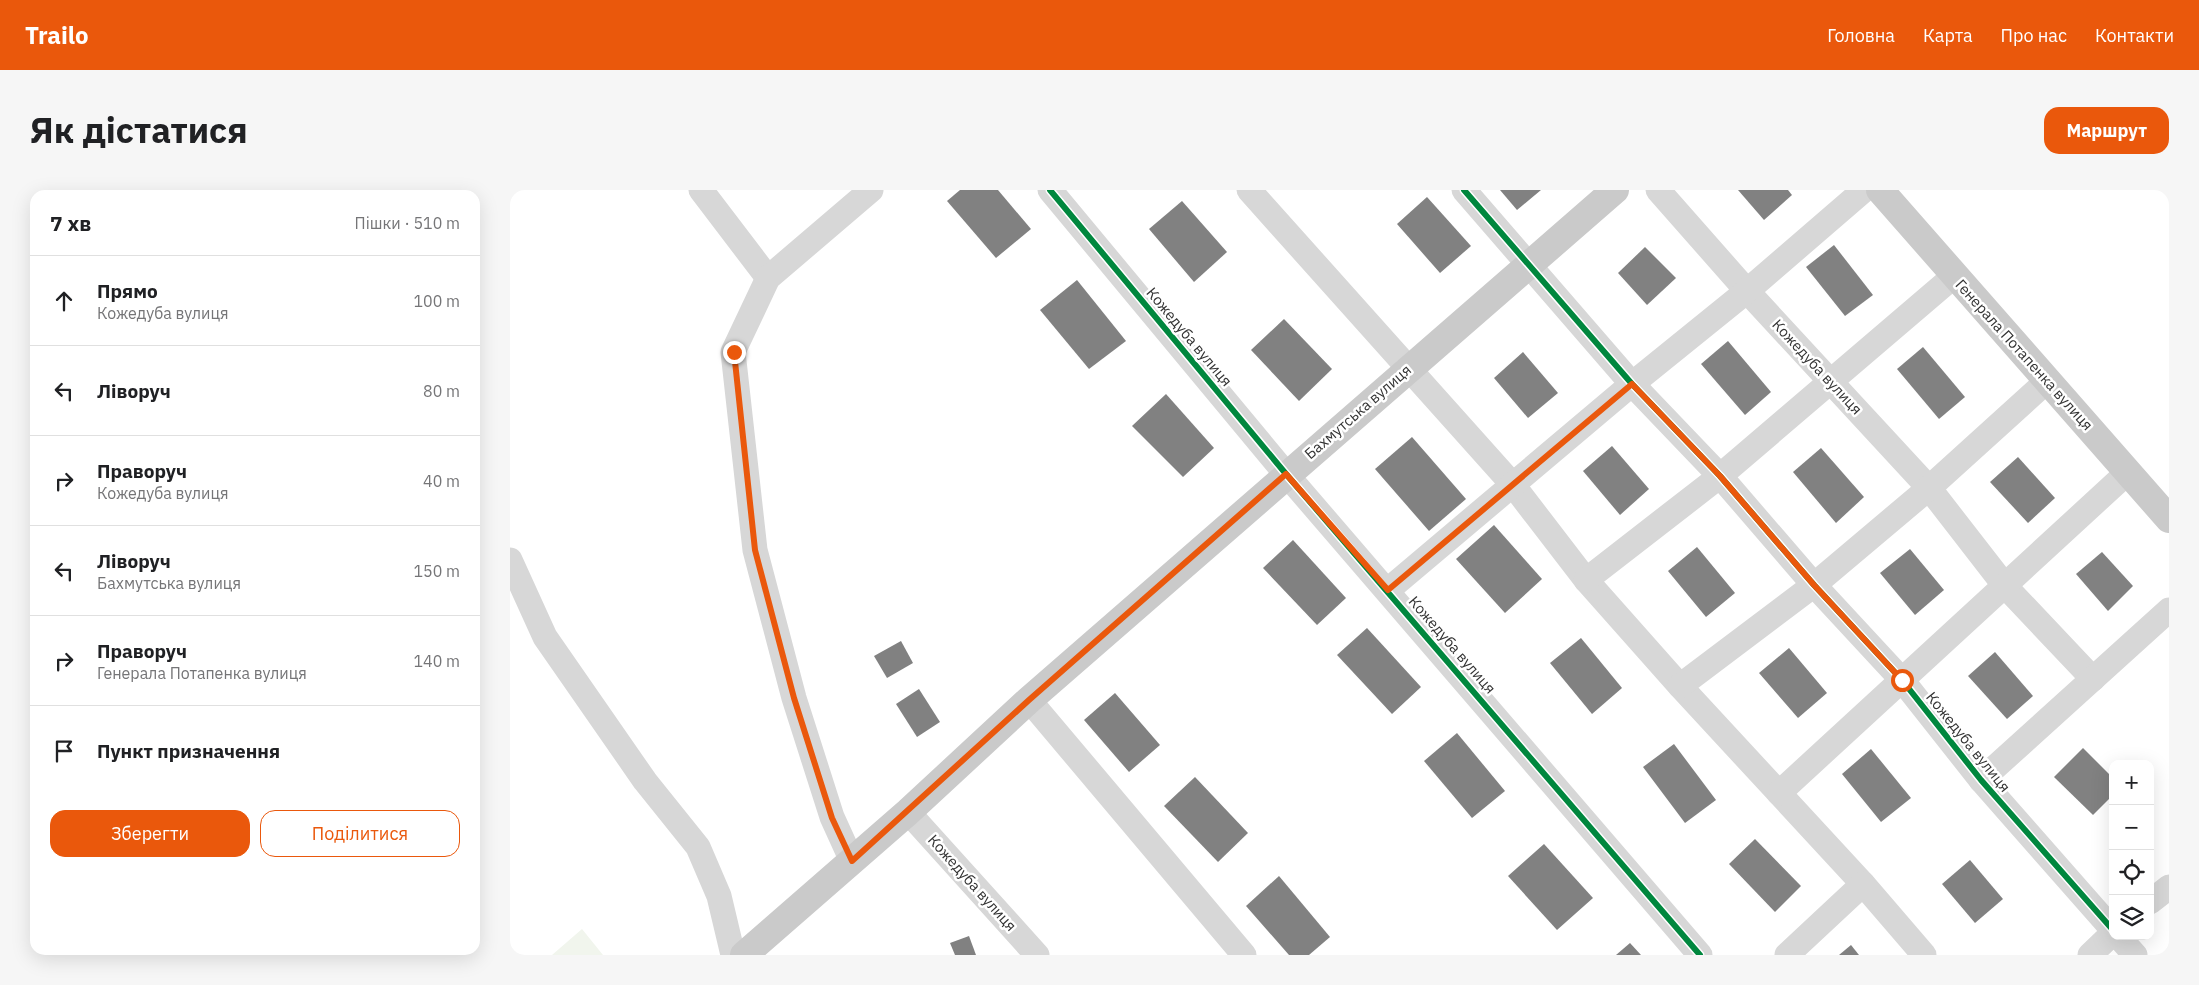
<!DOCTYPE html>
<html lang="uk">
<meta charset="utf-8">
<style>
body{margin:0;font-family:"IBM Plex Sans",sans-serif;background:#f6f6f6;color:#202124}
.controls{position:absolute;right:15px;bottom:15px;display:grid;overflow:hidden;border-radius:10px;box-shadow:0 5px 20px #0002}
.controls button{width:45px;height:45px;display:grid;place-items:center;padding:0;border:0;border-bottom:1px solid #e0e0e0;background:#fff;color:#202124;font:25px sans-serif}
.stop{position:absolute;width:15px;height:15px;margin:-11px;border:4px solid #ea580c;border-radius:50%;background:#fff}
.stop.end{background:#ea580c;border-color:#fff;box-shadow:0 1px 5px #0008}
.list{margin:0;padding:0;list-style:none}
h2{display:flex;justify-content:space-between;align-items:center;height:65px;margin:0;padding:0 20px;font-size:21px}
h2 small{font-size:16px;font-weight:400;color:#757577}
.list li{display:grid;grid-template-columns:32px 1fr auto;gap:15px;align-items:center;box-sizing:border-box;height:90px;padding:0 20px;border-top:1px solid #e0e0e0}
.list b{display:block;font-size:19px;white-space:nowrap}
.list p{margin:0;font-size:16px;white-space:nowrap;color:#757577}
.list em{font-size:16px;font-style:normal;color:#757577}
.actions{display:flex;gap:10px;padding:15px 20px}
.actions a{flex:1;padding:11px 0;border:1px solid #ea580c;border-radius:15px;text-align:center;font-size:18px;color:#ea580c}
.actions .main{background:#ea580c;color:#fff}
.icon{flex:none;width:28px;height:28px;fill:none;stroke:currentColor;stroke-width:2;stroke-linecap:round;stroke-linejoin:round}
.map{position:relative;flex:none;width:1659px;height:765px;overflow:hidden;border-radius:15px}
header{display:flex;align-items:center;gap:30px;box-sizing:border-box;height:70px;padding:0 25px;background:#ea580c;color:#fff}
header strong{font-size:24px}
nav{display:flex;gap:28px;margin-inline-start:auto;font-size:18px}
.intro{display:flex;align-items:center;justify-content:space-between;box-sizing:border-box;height:120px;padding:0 30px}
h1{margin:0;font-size:35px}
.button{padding:12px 22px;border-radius:15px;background:#ea580c;color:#fff;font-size:18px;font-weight:700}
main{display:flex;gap:30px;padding:0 30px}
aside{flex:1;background:#fff;border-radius:15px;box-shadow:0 5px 20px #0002}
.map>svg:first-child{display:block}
.green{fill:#f1f5ed}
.building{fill:#818181}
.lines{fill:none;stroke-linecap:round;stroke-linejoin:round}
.minor{stroke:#d7d7d7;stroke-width:25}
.major{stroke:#cacaca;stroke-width:28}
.cycleway-casing{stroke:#fff;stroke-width:9}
.cycleway{stroke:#00873e;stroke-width:6}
.route{stroke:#ea580c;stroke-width:6}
.labels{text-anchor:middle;stroke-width:5;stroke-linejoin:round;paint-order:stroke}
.street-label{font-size:15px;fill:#333;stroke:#fff}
</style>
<header>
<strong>Trailo</strong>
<nav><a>Головна</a><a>Карта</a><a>Про нас</a><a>Контакти</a></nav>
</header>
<div class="intro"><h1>Як дістатися</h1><a class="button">Маршрут</a></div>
<main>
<aside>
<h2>7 хв<small>Пішки · 510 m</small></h2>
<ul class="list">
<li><svg class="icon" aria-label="ahead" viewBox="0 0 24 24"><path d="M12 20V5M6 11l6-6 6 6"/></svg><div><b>Прямо</b><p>Кожедуба вулиця</p></div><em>100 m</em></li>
<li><svg class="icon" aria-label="left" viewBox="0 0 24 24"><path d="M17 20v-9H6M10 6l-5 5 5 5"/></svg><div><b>Ліворуч</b></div><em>80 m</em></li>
<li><svg class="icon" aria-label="right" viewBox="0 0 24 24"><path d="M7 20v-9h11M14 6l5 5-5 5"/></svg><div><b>Праворуч</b><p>Кожедуба вулиця</p></div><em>40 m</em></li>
<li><svg class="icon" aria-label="left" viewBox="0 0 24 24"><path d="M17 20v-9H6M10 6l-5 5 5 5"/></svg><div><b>Ліворуч</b><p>Бахмутська вулиця</p></div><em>150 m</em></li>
<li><svg class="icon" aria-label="right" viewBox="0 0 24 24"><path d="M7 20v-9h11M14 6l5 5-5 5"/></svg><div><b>Праворуч</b><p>Генерала Потапенка вулиця</p></div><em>140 m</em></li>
<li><svg class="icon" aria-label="arrive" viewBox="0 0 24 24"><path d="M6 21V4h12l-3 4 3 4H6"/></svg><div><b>Пункт призначення</b></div></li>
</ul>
<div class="actions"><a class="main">Зберегти</a><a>Поділитися</a></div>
</aside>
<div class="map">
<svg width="1659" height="765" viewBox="0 0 1659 765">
<rect width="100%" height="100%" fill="#fff"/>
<path class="green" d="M72 739 93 765H42Z"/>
<g class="building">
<path d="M450 0H488L521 39 486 68 437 11Z"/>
<path d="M990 0H1031L1007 20Z"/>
<path d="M1228 0H1278L1282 5 1254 30Z"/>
<path d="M917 7 961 56 930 83 887 34Z"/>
<path d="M672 11 717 62 684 92 639 39Z"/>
<path d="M1324 55 1363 105 1335 126 1296 77Z"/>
<path d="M1135 57 1166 88 1137 115 1108 83Z"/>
<path d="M567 90 616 151 579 179 530 120Z"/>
<path d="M774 129 822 179 789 211 741 160Z"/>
<path d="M1218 151 1261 202 1235 225 1191 174Z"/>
<path d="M1413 157 1455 207 1429 229 1387 179Z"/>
<path d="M1013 162 1048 203 1018 228 984 188Z"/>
<path d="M656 204 704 258 673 287 622 236Z"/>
<path d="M902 247 956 309 919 341 865 279Z"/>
<path d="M1102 256 1139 299 1110 325 1073 281Z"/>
<path d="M1311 258 1354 307 1326 333 1283 282Z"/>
<path d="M1508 267 1545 308 1518 333 1480 292Z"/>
<path d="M984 335 1032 389 995 423 946 369Z"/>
<path d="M783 350 836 408 807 435 753 378Z"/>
<path d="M1187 357 1225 403 1196 427 1158 381Z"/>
<path d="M1400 359 1434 400 1405 425 1370 383Z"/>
<path d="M1592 362 1623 396 1598 421 1566 384Z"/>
<path d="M857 438 911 497 882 524 827 465Z"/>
<path d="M1071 448 1112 498 1082 524 1040 473Z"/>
<path d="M391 451 403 473 377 488 364 466Z"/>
<path d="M1279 458 1317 503 1288 528 1249 483Z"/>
<path d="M1485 462 1523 506 1497 529 1458 486Z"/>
<path d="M409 499 430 532 407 547 386 514Z"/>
<path d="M605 503 650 555 619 582 574 530Z"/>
<path d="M947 543 995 601 962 628 914 571Z"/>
<path d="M1164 554 1206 610 1175 633 1133 577Z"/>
<path d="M1573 558 1603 588V605L1583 625 1544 587Z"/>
<path d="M1361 559 1401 608 1371 632 1332 584Z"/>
<path d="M685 587 738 643 708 672 654 616Z"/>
<path d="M1245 649 1291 696 1265 722 1219 674Z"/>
<path d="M1034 654 1083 708 1047 740 998 686Z"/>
<path d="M1460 670 1493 709 1465 733 1432 694Z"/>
<path d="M769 686 820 747 799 765H779L736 716Z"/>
<path d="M459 746 466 765H445L440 753Z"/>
<path d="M1120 753 1131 765H1106Z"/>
<path d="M1341 755 1349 765H1329Z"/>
</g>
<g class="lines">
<g class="minor">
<path d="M191 0 258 88"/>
<path d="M540 0 776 284 1190 765"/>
<path d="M739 0 1003 295 1076 390 1170 496 1353 694 1414 765"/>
<path d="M954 0 1122 194 1210 286 1304 395 1392 490 1471 590 1603 740"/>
<path d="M1148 0 1237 101 1419 298 1495 396 1583 489"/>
<path d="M0 370 35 447 135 591 188 657 209 706 223 765"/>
<path d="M1076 390 1210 286 1444 86"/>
<path d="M878 400 1122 194 1237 101 1354 0"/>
<path d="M1170 496 1304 395 1419 298 1537 191"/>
<path d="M519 510 734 765"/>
<path d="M1471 590 1659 420"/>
<path d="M1269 603 1618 282"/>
<path d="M398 622 527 765"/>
<path d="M342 671 322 627 284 508 245 360 223 162 258 88 361 0"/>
<path d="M1640 712 1659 697"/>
<path d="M1608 746 1625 765"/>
<path d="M1277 765 1353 694"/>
<path d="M1580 765 1603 743"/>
</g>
<g class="major">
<path d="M1370 0 1659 329"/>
<path d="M234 765 398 622 519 510 1105 0"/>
</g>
<defs>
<g id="cycleway">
<path d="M540 0 776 284 1190 765"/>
<path d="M954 0 1122 194 1210 286 1304 395 1392 490 1471 590 1603 740"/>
</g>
</defs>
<use href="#cycleway" class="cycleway-casing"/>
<use href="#cycleway" class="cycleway"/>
</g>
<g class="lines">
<path class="route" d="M224 162 245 360 284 508 322 628 342 671 519 510 776 284 878 400 1122 194 1210 286 1304 395 1392 490"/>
</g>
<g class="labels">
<g class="street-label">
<text transform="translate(679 147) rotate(50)" y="5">Кожедуба вулиця</text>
<text transform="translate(1514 165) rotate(48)" y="5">Генерала Потапенка вулиця</text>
<text transform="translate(1307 177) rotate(47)" y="5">Кожедуба вулиця</text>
<text transform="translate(848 222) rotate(-41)" y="5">Бахмутська вулиця</text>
<text transform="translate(942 455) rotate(49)" y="5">Кожедуба вулиця</text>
<text transform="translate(1458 552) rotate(51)" y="5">Кожедуба вулиця</text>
<text transform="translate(462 693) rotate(48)" y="5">Кожедуба вулиця</text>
</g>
</g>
</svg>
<div class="controls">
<button>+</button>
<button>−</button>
<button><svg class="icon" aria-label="locate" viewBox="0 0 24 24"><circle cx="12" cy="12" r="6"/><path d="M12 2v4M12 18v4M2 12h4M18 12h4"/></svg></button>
<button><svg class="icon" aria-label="layers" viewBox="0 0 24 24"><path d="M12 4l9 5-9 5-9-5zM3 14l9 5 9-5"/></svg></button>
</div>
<div class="stop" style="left:1392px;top:490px"></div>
<div class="stop end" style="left:224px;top:162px"></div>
</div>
</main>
